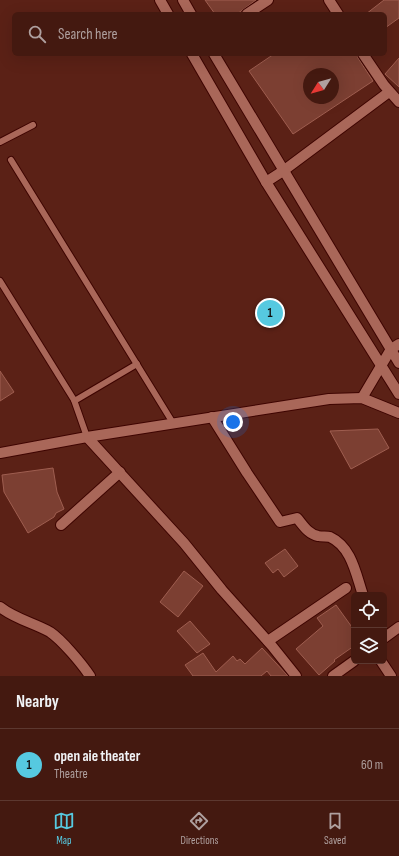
<!DOCTYPE html>
<style>
body{margin:0;font-family:"Sofia Sans Condensed",sans-serif;background:#4e261e;color:#f1f3f6}
.controls{position:absolute;right:12px;bottom:12px;display:grid;overflow:hidden;border-radius:6px;box-shadow:0 4px 16px #0002}
.controls button{width:36px;height:36px;display:grid;place-items:center;padding:0;border:0;border-bottom:1px solid #5c3830;background:#441910;color:#f1f3f6;font:20px sans-serif}
.compass{position:absolute;left:303px;top:68px;width:36px;height:36px;border-radius:50%;background:#441910;box-shadow:0 4px 16px #0002;rotate:233deg}
.you{position:absolute;left:233px;top:422px;width:14px;height:14px;margin:-10px;border:3px solid #fff;border-radius:50%;background:#1a73e8;box-shadow:0 0 0 6px #1a73e833}
.badge{display:grid;place-items:center;width:26px;height:26px;border-radius:50%;background:#56c9e0;color:#111;font-size:13px;font-weight:700}
.pin{position:absolute;translate:-50% -50%;border:2px solid #fff;box-shadow:0 1px 4px #0006}
.list{margin:0;padding:0;list-style:none}
h2{display:flex;justify-content:space-between;align-items:center;height:52px;margin:0;padding:0 16px;font-size:17px}
h2 small{font-size:13px;font-weight:400;color:#afa09f}
.list li{display:grid;grid-template-columns:26px 1fr auto;gap:12px;align-items:center;box-sizing:border-box;height:72px;padding:0 16px;border-top:1px solid #5c3830}
.list b{display:block;font-size:15px;white-space:nowrap}
.list p{margin:0;font-size:13px;white-space:nowrap;color:#afa09f}
.list em{font-size:13px;font-style:normal;color:#afa09f}
.icon{flex:none;width:22px;height:22px;fill:none;stroke:currentColor;stroke-width:2;stroke-linecap:round;stroke-linejoin:round}
.map{position:relative;flex:none;width:399px;height:676px;overflow:hidden}
.search{position:absolute;background:#441910;box-shadow:0 4px 16px #0002;left:12px;right:12px;top:12px;height:44px;display:flex;align-items:center;gap:10px;box-sizing:border-box;padding:0 14px;border-radius:6px;color:#afa09f;font-size:15px}
.sheet{height:124px;background:#441910}
nav{display:flex;justify-content:space-around;align-items:center;box-sizing:border-box;height:56px;border-top:1px solid #5c3830;background:#441910;font-size:11px;color:#afa09f}
nav a{display:grid;justify-items:center;gap:2px}
nav .on{color:#56c9e0}
.map>svg:first-child{display:block}
.building{fill:#7c3f32;stroke:#9f5e50;fill-rule:evenodd}
.lines{fill:none;stroke-linecap:round;stroke-linejoin:round}
.lane-casing{stroke:#3e0400;stroke-width:8}
.street-casing{stroke:#3e0400;stroke-width:12}
.secondary-casing{stroke:#3e0400;stroke-width:12}
.lane{stroke:#a96759;stroke-width:6}
.street{stroke:#a96759;stroke-width:10}
.secondary{stroke:#a96759;stroke-width:10}
</style>
<div class="map">
<svg width="399" height="676" viewBox="0 0 399 676">
<rect width="100%" height="100%" fill="#5b2116"/>
<g class="building">
<path d="M205 0H256L237 14H215Z"/>
<path d="M384 0H399V18L385 28V14H366Z"/>
<path d="M274 54H357L358 58 373 81 293 134 249 71ZM309 74H333V98H309Z"/>
<path d="M399 58V87L385 74Z"/>
<path d="M0 371 14 392 0 401Z"/>
<path d="M378 429 389 448 351 469 330 431Z"/>
<path d="M53 468 57 492 64 509 56 513 54 517 28 533 4 492 2 475Z"/>
<path d="M285 549 298 566 284 577 278 569 273 573 265 563Z"/>
<path d="M184 571 203 586 178 617 160 602Z"/>
<path d="M336 605 354 630V646L334 660 335 661 319 675 296 649 323 626 317 618Z"/>
<path d="M190 621 210 644 197 653 177 631Z"/>
<path d="M262 648 288 676H271L267 671 261 676H193L185 665 203 653 216 672 233 656 237 661 240 659 245 664Z"/>
</g>
<g class="lines">
<defs>
<g id="lane">
<path d="M0 142 33 125"/>
<path d="M11 160 173 423"/>
<path d="M0 281 74 400H76L137 364"/>
<path d="M74 400 87 437"/>
</g>
<g id="street">
<path d="M329 0 338 14"/>
<path d="M247 14 268 0"/>
<path d="M363 54 384 85 399 102"/>
<path d="M266 182 283 171 389 92"/>
<path d="M391 349 399 344"/>
<path d="M212 417 247 473 280 522 297 518C303 525 308 534 318 536 322 537 327 536 330 537 352 547 356 575 363 595"/>
<path d="M87 437 184 543 222 590 272 646 296 676"/>
<path d="M61 525 120 472"/>
<path d="M0 607C15 619 34 623 50 632 62 640 82 664 90 676"/>
<path d="M384 638 399 627"/>
<path d="M268 641 346 588"/>
<path d="M381 661 391 676"/>
<path d="M333 676 354 661"/>
</g>
<g id="secondary">
<path d="M160 0 168 14"/>
<path d="M183 0 191 14"/>
<path d="M192 54 266 182 399 394"/>
<path d="M214 54 399 363"/>
<path d="M362 398 391 349"/>
<path d="M0 453 87 437 329 399 362 398 399 413"/>
</g>
</defs>
<use href="#lane" class="lane-casing"/>
<use href="#street" class="street-casing"/>
<use href="#secondary" class="secondary-casing"/>
<use href="#lane" class="lane"/>
<use href="#street" class="street"/>
<use href="#secondary" class="secondary"/>
</g>
</svg>
<div class="controls">
<button><svg class="icon" aria-label="locate" viewBox="0 0 24 24"><circle cx="12" cy="12" r="6"/><path d="M12 2v4M12 18v4M2 12h4M18 12h4"/></svg></button>
<button><svg class="icon" aria-label="layers" viewBox="0 0 24 24"><path d="M12 4l9 5-9 5-9-5zM3 14l9 5 9-5"/></svg></button>
</div>
<svg class="compass" viewBox="-18 -18 36 36"><path d="M0-13l5 13h-10z" fill="#e53935"/><path d="M0 13l5-13h-10z" fill="#afa09f"/></svg>
<div class="you"></div>
<div class="pin badge" style="left:270px;top:313px">1</div>
<div class="search"><svg class="icon" aria-label="search" viewBox="0 0 24 24"><circle cx="10" cy="10" r="6"/><path d="M15 15l6 6"/></svg>Search here</div>
</div>
<section class="sheet">
<h2>Nearby<small></small></h2>
<ul class="list">
<li><span class="badge">1</span><div><b>open aie theater</b><p>Theatre</p></div><em>60 m</em></li>
</ul>
</section>
<nav>
<a class="on"><svg class="icon" aria-label="map" viewBox="0 0 24 24"><path d="M3 6l6-2 6 2 6-2v14l-6 2-6-2-6 2zM9 4v14M15 6v14"/></svg>Map</a>
<a><svg class="icon" aria-label="directions" viewBox="0 0 24 24"><path d="M12 3l9 9-9 9-9-9zM9 14v-3h6M13 9l2 2-2 2"/></svg>Directions</a>
<a><svg class="icon" aria-label="saved" viewBox="0 0 24 24"><path d="M7 4h10v16l-5-4-5 4z"/></svg>Saved</a>
</nav>
